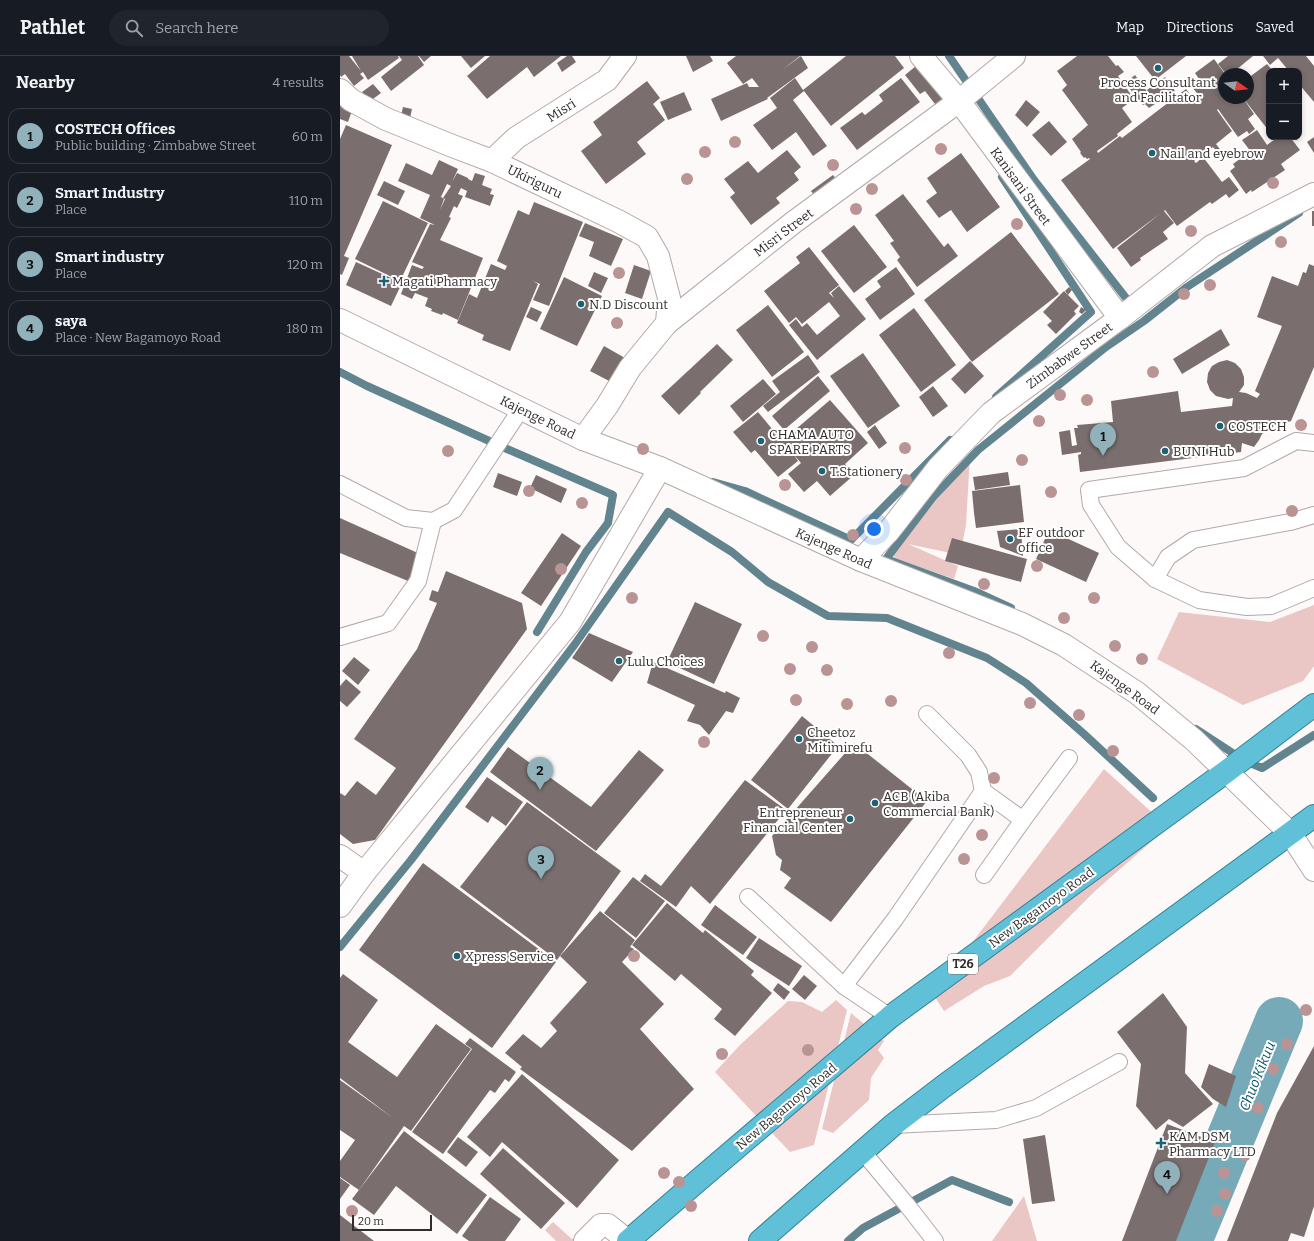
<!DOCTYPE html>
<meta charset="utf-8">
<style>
body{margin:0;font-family:Bitter,serif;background:#20242c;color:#f1f3f6}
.controls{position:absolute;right:12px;top:12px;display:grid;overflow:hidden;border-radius:8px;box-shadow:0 2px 6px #0003}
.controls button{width:36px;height:36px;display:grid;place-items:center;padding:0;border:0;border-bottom:1px solid #363941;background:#171b24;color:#f1f3f6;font:20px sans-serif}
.compass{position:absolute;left:878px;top:12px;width:36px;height:36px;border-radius:50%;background:#171b24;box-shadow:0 2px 6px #0003;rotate:104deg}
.scale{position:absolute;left:12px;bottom:10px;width:80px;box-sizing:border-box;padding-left:4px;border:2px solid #312d2c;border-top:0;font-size:11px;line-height:14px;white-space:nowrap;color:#312d2c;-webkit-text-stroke:3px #fff;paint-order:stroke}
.you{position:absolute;left:534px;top:473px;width:14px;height:14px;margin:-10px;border:3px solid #fff;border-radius:50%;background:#1a73e8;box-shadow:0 0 0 6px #1a73e833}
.badge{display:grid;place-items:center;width:26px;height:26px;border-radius:50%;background:#91b2bb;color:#111;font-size:13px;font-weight:700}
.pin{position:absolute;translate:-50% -33px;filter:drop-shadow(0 1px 2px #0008)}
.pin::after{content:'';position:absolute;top:21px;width:14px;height:12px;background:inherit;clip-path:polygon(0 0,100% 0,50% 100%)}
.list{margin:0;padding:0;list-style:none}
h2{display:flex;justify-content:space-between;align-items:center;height:52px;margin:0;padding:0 16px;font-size:17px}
h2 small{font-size:13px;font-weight:400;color:#9ea1a6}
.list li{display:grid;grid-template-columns:26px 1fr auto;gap:12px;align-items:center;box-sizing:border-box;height:56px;margin:0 8px 8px;padding:0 8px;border:1px solid #363941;border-radius:12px}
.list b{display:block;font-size:15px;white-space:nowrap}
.list p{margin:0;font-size:13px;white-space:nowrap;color:#9ea1a6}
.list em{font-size:13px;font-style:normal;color:#9ea1a6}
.icon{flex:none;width:22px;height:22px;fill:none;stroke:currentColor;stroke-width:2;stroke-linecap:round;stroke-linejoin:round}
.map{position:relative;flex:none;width:974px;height:1185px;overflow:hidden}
header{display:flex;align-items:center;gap:24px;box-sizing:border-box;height:56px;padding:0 20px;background:#171b24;border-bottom:1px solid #363941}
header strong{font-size:19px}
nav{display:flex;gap:22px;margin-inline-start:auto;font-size:14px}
.search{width:280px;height:36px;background:#20242c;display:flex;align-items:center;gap:10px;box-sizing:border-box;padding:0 14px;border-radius:22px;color:#9ea1a6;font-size:15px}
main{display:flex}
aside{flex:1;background:#171b24}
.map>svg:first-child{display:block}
.green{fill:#eac6c4}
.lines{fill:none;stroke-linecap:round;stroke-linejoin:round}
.stream{stroke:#61848f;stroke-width:8}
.river{stroke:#76aab9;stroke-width:48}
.building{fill:#7a6f6e;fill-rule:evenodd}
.service-casing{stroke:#b4a8a8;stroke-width:18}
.minor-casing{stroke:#b4a8a8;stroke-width:24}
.tertiary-casing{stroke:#b4a8a8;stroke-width:24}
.trunk-casing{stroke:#368295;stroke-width:24}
.service{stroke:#fff;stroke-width:16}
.minor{stroke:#fff;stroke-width:22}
.tertiary{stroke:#fff;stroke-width:22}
.trunk{stroke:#60c0d8;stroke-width:22}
.tree{fill:#ba9494}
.poi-dot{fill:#1c6273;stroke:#fff;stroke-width:1.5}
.labels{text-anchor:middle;stroke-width:4;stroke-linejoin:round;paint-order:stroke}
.shield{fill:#fff;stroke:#6f6c6b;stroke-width:1}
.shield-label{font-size:12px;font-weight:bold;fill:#312d2c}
.poi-label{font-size:13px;fill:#312d2c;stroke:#fff;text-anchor:start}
.street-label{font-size:13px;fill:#312d2c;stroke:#fff}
.water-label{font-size:14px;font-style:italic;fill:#095465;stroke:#fff}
</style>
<header>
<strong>Pathlet</strong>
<div class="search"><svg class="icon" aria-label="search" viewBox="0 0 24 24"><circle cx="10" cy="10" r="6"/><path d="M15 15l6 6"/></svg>Search here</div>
<nav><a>Map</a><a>Directions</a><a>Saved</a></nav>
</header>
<main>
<aside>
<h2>Nearby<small>4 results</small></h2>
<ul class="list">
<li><span class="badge">1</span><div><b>COSTECH Offices</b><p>Public building · Zimbabwe Street</p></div><em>60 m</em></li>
<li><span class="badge">2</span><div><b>Smart Industry</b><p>Place</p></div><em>110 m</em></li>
<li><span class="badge">3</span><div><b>Smart industry</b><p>Place</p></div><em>120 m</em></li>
<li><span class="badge">4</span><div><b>saya</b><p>Place · New Bagamoyo Road</p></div><em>180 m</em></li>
</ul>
</aside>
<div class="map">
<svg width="974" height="1185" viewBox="0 0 974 1185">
<rect width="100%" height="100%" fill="#fef9f9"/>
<g class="green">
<path d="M630 399 626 469 620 499 568 488 618 510 614 523 554 502 552 489Z"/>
<path d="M974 549V610L963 625 903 649 817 603 839 556 930 566Z"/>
<path d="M764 713 828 771 754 836 670 920 644 930 604 955 593 938Z"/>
<path d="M496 944 507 954 474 1089 450 1096 375 1016 400 989 448 945 462 946 482 956Z"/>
<path d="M511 957 544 985 538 994 544 1002 531 1022 529 1044 493 1077 482 1073Z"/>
<path d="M684 1140 697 1185H652Z"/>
<path d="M213 1166 232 1183 247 1185H216L205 1174Z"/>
</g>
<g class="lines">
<g class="stream">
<path d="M609 0 694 124 793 251"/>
<path d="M0 316 27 330 167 393 273 439 268 467 246 496 197 576"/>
<path d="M656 341 751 256 662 121"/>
<path d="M373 426 405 435 511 484 610 384"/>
<path d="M671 552 634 535 546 503 593 441 638 394 766 291 804 265 847 231 959 157"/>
<path d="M856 673 905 705 922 712 974 679"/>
<path d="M0 891 71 804 235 588 328 456 392 496 428 526 488 560 547 562 647 602 686 627 744 678 813 742"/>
<path d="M508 1185 523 1172 612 1124 669 1146"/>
</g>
<path class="river" d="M848 1185 939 965"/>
</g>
<g class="building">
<path d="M0 0H9L21 15 12 0H58L59 2 28 24 23 16 20 18 24 22 14 30 5 18 1 21 0 19Z"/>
<path d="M59 0H78L84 9 51 35 41 21 62 4Z"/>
<path d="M79 0H91L84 6Z"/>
<path d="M121 0H145L131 12Z"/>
<path d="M150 0H221L194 21 187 11 147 43 127 20Z"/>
<path d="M227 0H232L236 6 222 16 217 7Z"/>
<path d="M346 0H370L373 5 353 16Z"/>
<path d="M396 0H460L442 14 461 0 468 12 427 42 428 43 381 65 371 43 407 27 409 31H419L412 22 403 28 387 7Z"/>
<path d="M506 0H555L564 12 491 70 464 35 453 44 487 90 473 100 456 76 432 94 413 69 437 52 430 42 455 22 463 34Z"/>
<path d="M737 0H768L776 10 778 9 784 16 778 20 794 43 782 52 792 66 777 78 778 80 757 95 758 97 780 80 782 82 846 33 852 41 857 37 850 29 859 23 855 17 874 3 885 18H884V42H903L914 58 908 63 915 73 909 78 907 75 898 81 878 53 877 54 892 75 876 88 882 96 879 98 873 91 854 105 856 107 863 101 882 126 889 121 899 134 889 142 886 138 872 148 870 146 837 170 825 154 824 155 834 167 823 176 828 183 800 202 801 204 791 211 777 192 821 157 773 193 721 124 750 103 749 102 747 103 745 101 744 102 740 97 741 96 732 83 748 69 722 34 727 29 717 15Z"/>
<path d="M796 0H846L815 24Z"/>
<path d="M888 0H913L891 18H886L878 8Z"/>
<path d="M923 0H966L974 10V46L959 28V15H949L938 2 930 9Z"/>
<path d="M927 8 933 15H929V75L903 42H908V22Z"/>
<path d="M576 10 605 46 598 52 585 35 580 38 565 19Z"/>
<path d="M795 19 811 41 807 34 825 21 835 35 817 48 812 42 811 43 815 48 809 52 805 48 803 49 785 27Z"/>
<path d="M561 22 580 46 517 94 500 72 522 56 525 59 543 45 539 39Z"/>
<path d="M307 25 320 42 313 48 325 64 297 86 306 98 266 128 241 95 262 79 253 66Z"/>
<path d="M33 28 41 37 29 46 22 36Z"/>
<path d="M344 36 352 54 328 64 320 46Z"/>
<path d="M0 43 14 49 8 66 0 63Z"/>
<path d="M686 44 700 56 687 71 675 59Z"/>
<path d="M63 51 72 53 70 62 61 60Z"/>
<path d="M709 65 727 86 711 100 692 79Z"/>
<path d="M6 69 52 89 4 200 9 202 2 219 0 218V83Z"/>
<path d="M917 74 927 89 938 81H950L960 94 941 108 945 114 912 136 911 134 906 138 890 115 895 111 893 108 909 96 913 101 914 100 902 84Z"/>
<path d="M974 81V97L967 86Z"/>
<path d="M447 94 461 111 454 117 459 124 436 142 440 147 411 169 390 141 395 137 384 123 408 105 418 117Z"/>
<path d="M621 97 660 151 627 176 611 154 599 162 586 145 597 137 587 122Z"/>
<path d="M99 104 118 113 112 126 117 117 128 122V123L132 125 135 117 145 120 142 129 152 133 150 138 154 139 150 150 125 141 127 135 121 132 118 138 123 140 117 152 114 150 109 161 111 162 100 184 143 202 118 264 103 257 102 259 91 255 92 253 85 250 88 242 75 237 72 243 61 238 72 209 82 213 84 211 72 206 90 168 95 169 80 162 90 139 58 125 66 107 92 119ZM107 128 111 130 103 142 105 143 100 154 104 143 100 140 101 141Z"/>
<path d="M493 119 500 128 478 144 471 135Z"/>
<path d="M44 125 65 135 58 149 37 139Z"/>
<path d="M563 138 604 191 608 187 618 200 577 231 557 204 560 201 550 187 554 185 535 159Z"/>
<path d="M43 145 88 167 60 225 15 203Z"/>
<path d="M194 146 243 166 209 250 193 244 200 228 193 225 198 228 170 295 142 284 144 279 117 267 129 238 137 242 151 208 165 214 167 210 157 205 178 154 189 159Z"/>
<rect x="972" y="155" width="2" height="15"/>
<path d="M245 167 283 183 271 210 249 200 254 186 239 180Z"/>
<path d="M514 169 547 211 514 237 481 195Z"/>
<path d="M671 176 719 238 632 306 584 244Z"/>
<path d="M469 191 499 229 489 237 494 242 491 237 499 230 526 263 477 304 449 269 456 263 462 271 467 267 477 279 500 260 489 246 462 268 456 261 449 267 424 235 460 207 456 201Z"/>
<path d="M16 206 62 227 51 250 6 229Z"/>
<path d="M969 208 974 210V311L951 365 934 370 922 378 919 384 914 391 902 387 901 396 740 416 738 399 741 398V396L722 399 719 376 730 374 732 390 737 389 734 372H738L737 369 773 366 771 345 838 335 841 356 892 350 893 342 888 343 876 340 870 334 867 326 868 317 872 310 879 306 887 304 895 307 901 313 904 321V329L899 336 906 337 917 342 920 338 915 335 942 270 917 261 932 220 958 230 963 216 966 217Z"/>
<path d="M294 209 311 215 302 243 285 237Z"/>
<path d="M556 211 575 238 540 264 525 243 541 231 537 225Z"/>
<path d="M254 216 268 222 261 237 248 230Z"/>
<path d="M224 221 262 240 237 290 200 273Z"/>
<path d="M729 231 732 234 728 239 725 235Z"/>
<path d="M724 235 739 250 734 255 736 258 716 278 707 269 712 265 703 256Z"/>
<path d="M428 249 464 296 432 321 396 274Z"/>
<path d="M191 251 202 256 197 266 186 261Z"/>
<path d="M741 251 746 254 742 258 739 256Z"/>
<path d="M574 252 616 309 581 336 539 279Z"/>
<path d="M881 273 890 289 842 318 833 303Z"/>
<path d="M377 288 393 304 360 336 361 337 339 359 321 340Z"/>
<path d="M264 290 285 302 271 326 250 315Z"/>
<path d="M523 297 560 350 528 372 490 320Z"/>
<path d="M468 299 480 316 428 356 423 350 440 336 432 325Z"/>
<path d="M630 305 644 320 625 338 611 323Z"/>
<path d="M478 320 490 335 444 374 432 360Z"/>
<path d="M423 323 436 338 403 366 390 350Z"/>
<path d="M593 330 608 350 593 361 579 341Z"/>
<path d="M490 344 528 387 505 408 514 419 490 440 477 425 464 436 448 418 461 407 454 399 458 405 438 421 415 394 411 397 393 376 418 356 442 385Z"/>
<path d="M535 369 547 387 539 393 527 376Z"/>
<path d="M668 416 670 429 635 434 633 421Z"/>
<path d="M158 417 182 426 177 440 153 431Z"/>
<path d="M196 419 227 433 221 447 190 432Z"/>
<path d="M680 429 684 466 636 472 634 457 632 435Z"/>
<path d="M0 462 80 498 68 525 0 497Z"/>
<path d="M681 473 683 500 660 491 657 475Z"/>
<path d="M709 474 759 497 746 526 696 503Z"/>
<path d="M222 477 241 490 201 550 181 537Z"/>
<path d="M612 482 687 503 681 526 605 505Z"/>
<path d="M106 515 182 547 187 573 35 784 13 788 0 778V737L5 740 17 725 36 739 56 712 14 683 77 593 97 547 89 544 92 534 98 536Z"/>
<path d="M355 546 402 568 374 628 327 606Z"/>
<path d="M249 577 293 596 272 626 232 602Z"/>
<path d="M14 601 30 614 18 629 2 615Z"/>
<path d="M313 606 385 637 386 635 400 642 393 657 386 655 369 679 360 669 347 665 355 649 307 627Z"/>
<path d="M6 623 21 636 7 651 0 645V630Z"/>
<path d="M462 660 498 690 448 753 411 724Z"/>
<path d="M514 687 587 745 491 866 444 832 451 822 440 814 442 804 436 799 432 780Z"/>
<path d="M168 691 251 751 299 694 324 714 256 795 150 716Z"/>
<path d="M147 721 183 746 166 770 152 760 148 767 125 751Z"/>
<path d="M405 724 446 754 370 848 351 830 336 851 300 825 305 818 321 830Z"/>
<path d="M187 746 281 815 217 904 120 831Z"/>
<path d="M83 807 216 906 152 992 19 894Z"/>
<path d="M293 821 325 845 296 882 264 857Z"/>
<path d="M327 847 363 877 365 874 414 915 411 919 432 937 395 980 374 963 382 953 341 918 335 925 292 889Z"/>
<path d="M375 849 417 881 403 899 361 869Z"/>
<path d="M260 855 295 884 290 891 294 893 282 906 324 948 300 973 354 1033 292 1095 180 1013 182 1011 165 997 183 978 201 992 217 975 210 967 247 926 220 900Z"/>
<path d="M419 882 462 910 449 930 406 902Z"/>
<path d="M3 918 38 944 8 986 57 1021 96 968 131 993 71 1075 64 1070 19 1134 0 1121V1105L15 1084 0 1074V1024L53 1062 0 1022V922Z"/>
<path d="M464 919 477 930 465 944 452 933Z"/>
<path d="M438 927 450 936 444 944 433 934Z"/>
<path d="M823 937 847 971 845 1017 873 1048 843 1071 829 1063 816 1074 796 1050 801 1008 777 976Z"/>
<path d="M130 982 176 1016 169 1026 165 1023 155 1037 150 1034 103 1098 72 1076 132 993 125 988Z"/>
<path d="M974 990V1150L964 1181 951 1177 948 1185H887L937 1057Z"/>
<path d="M869 1008 896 1020 886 1051 873 1043 861 1031Z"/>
<path d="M182 1018 279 1104 237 1152 162 1086 150 1101 127 1081Z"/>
<path d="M827 1068 875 1086 836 1185H782Z"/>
<path d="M64 1075 147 1139 117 1178 56 1130 34 1159 12 1143Z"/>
<path d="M705 1079 715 1145 692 1148 683 1083Z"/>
<path d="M118 1081 138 1096 126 1111 107 1096Z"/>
<path d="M163 1092 225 1147 201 1173 140 1118Z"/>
<path d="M0 1122 10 1129 0 1143Z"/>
<path d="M150 1141 181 1163 165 1185H129L122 1180Z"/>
<path d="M0 1159 34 1185H0Z"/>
</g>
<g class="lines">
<defs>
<g id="service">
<path d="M974 387 956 385 904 412 749 434 751 449 778 491 815 523 859 544 907 551 931 550 974 532"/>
<path d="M0 428 66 462 93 465 114 454 181 353"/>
<path d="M815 523 828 501 853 484 950 466 974 459"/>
<path d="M0 581 48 567 78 525 93 465"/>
<path d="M643 735 683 764 729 702"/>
<path d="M644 819 683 764"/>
<path d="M408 841 504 930 550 961"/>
<path d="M504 930 555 863 643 735 639 716 628 699 587 658"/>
<path d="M553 1069 656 1064 696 1052 779 1006"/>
<path d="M523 1096 567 1149 595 1185"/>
</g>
<g id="minor">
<path d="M581 0 619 45 780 262"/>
<path d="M0 34 11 44 46 63 110 89 152 105 278 165 307 181 318 200 329 242 327 267"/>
<path d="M152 105 176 82 267 24 285 0"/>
<path d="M243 383 267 350 290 312 327 267 454 166 619 45 674 0"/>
<path d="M521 504 549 475 598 412 651 357 780 262 872 190 974 138"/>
<path d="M0 800 24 817"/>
<path d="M0 850 24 817 230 566 320 412"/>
<path d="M245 1185 261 1169H268L288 1185"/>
</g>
<path id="tertiary" d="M0 264 243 383 320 412 521 504 682 568 724 589 797 637 854 684 950 777 974 814"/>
<g id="trunk">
<path d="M288 1185 361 1122 550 961 887 715 974 649"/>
<path d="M420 1185 553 1069 604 1030 974 760"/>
</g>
</defs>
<use href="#service" class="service-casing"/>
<use href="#minor" class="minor-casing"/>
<use href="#tertiary" class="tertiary-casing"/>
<use href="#trunk" class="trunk-casing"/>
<use href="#service" class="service"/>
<use href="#minor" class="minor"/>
<use href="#tertiary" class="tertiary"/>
<use href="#trunk" class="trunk"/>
</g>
<g class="tree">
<circle cx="395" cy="86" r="6"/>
<circle cx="601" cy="93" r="6"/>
<circle cx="365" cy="96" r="6"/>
<circle cx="493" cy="109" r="6"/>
<circle cx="347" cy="123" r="6"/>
<circle cx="933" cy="127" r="6"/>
<circle cx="532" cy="133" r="6"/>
<circle cx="516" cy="153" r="6"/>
<circle cx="677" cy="168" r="6"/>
<circle cx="851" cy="175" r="6"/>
<circle cx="941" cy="186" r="6"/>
<circle cx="279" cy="217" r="6"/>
<circle cx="870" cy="229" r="6"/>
<circle cx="844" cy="238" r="6"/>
<circle cx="277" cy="267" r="6"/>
<circle cx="813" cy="316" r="6"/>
<circle cx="720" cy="339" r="6"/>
<circle cx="747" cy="344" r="6"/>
<circle cx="699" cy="365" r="6"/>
<circle cx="961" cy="369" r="6"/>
<circle cx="565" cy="392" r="6"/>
<circle cx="303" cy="393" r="6"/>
<circle cx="108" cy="395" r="6"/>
<circle cx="682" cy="404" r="6"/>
<circle cx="566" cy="424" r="6"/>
<circle cx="445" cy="429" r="6"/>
<circle cx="189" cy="435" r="6"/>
<circle cx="711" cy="436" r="6"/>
<circle cx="242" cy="447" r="6"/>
<circle cx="952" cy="455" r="6"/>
<circle cx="513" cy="479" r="6"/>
<circle cx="697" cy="510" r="6"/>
<circle cx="221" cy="513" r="6"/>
<circle cx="644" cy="528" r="6"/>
<circle cx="292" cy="542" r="6"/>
<circle cx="754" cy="542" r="6"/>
<circle cx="724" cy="562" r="6"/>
<circle cx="423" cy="580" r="6"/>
<circle cx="775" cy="590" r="6"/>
<circle cx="472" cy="591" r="6"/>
<circle cx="609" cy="597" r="6"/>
<circle cx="802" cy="603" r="6"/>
<circle cx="450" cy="613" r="6"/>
<circle cx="487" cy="614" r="6"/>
<circle cx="456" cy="644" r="6"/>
<circle cx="551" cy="645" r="6"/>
<circle cx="690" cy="647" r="6"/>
<circle cx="507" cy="648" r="6"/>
<circle cx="739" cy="659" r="6"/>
<circle cx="364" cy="686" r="6"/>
<circle cx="773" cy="695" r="6"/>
<circle cx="654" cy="722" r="6"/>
<circle cx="642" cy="779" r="6"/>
<circle cx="624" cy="803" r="6"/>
<circle cx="294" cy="900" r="6"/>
<circle cx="966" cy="954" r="6"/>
<circle cx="947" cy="988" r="6"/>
<circle cx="468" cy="994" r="6"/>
<circle cx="382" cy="998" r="6"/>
<circle cx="933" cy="1013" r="6"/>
<circle cx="918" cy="1052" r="6"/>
<circle cx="905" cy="1099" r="6"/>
<circle cx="324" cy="1117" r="6"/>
<circle cx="884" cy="1117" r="6"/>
<circle cx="339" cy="1126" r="6"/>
<circle cx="885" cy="1138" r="6"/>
<circle cx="351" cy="1150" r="6"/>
<circle cx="12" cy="1155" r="6"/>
<circle cx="877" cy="1155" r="6"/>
</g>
<g class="poi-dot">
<circle cx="818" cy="12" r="4"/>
<circle cx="812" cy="97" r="4"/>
<path d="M42 219h4v4h4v4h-4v4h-4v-4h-4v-4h4z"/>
<circle cx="241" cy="248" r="4"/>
<circle cx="880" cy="370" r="4"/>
<circle cx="421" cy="385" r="4"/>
<circle cx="825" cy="395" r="4"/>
<circle cx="482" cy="415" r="4"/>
<circle cx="670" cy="483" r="4"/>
<circle cx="279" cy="605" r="4"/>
<circle cx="459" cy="683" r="4"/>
<circle cx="535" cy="747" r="4"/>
<circle cx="510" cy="763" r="4"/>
<circle cx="117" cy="900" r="4"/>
<path d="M819 1081h4v4h4v4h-4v4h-4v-4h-4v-4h4z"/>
</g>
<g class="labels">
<rect class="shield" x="608" y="898" width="30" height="20" rx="3"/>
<g class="shield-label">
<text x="623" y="912">T26</text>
</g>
<g class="poi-label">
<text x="818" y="31" text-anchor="middle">Process Consultant<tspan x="818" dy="15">and Facilitator</tspan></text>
<text x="820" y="102">Nail and eyebrow</text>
<text x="52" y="230">Magati Pharmacy</text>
<text x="249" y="253">N.D Discount</text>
<text x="888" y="375">COSTECH</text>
<text x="429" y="383">CHAMA AUTO<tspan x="429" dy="15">SPARE PARTS</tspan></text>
<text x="833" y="400">BUNI Hub</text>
<text x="490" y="420">T.Stationery</text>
<text x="678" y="481">EF outdoor<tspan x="678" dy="15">office</tspan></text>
<text x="287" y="610">Lulu Choices</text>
<text x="467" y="681">Cheetoz<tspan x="467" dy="15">Mitimirefu</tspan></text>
<text x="543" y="745">ACB (Akiba<tspan x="543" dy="15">Commercial Bank)</tspan></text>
<text x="502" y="761" text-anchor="end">Entrepreneur<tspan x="502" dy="15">Financial Center</tspan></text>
<text x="125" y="905">Xpress Service</text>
<text x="829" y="1085">KAM DSM<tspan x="829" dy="15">Pharmacy LTD</tspan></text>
</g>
<g class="street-label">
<text transform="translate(221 54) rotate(-32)" y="5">Misri</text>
<text transform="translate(195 125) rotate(26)" y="5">Ukiriguru</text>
<text transform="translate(681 130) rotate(54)" y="5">Kanisani Street</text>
<text transform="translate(443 176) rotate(-37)" y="5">Misri Street</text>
<text transform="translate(729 299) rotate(-36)" y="5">Zimbabwe Street</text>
<text transform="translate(198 361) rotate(26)" y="5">Kajenge Road</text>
<text transform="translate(494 492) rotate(24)" y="5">Kajenge Road</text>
<text transform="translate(785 631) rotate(36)" y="5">Kajenge Road</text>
<text transform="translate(701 851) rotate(-36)" y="5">New Bagamoyo Road</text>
<text transform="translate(446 1050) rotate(-40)" y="5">New Bagamoyo Road</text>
</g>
<g class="water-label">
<text transform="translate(917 1020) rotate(-68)" y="5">Chuo Kikuu</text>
</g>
</g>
</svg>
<div class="controls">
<button>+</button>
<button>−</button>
</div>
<svg class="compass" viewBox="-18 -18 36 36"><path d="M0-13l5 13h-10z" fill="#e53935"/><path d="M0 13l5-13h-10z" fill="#9ea1a6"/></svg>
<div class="scale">20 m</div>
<div class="you"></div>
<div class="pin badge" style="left:763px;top:400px">1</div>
<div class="pin badge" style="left:200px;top:734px">2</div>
<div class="pin badge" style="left:201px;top:823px">3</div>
<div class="pin badge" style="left:827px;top:1138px">4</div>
</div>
</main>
